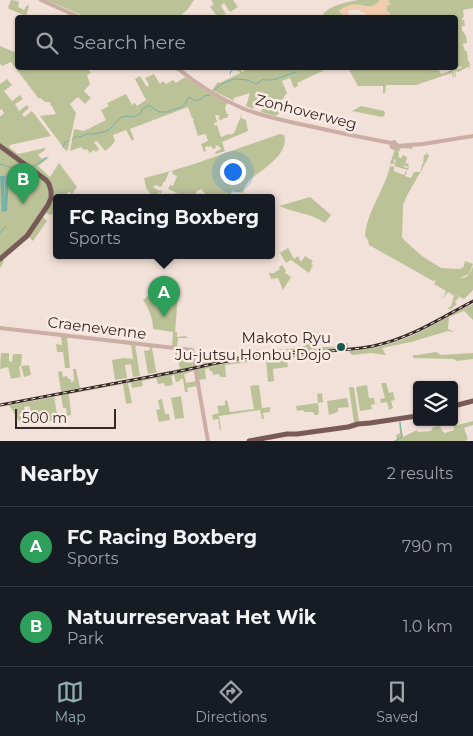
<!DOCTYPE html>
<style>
body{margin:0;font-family:Montserrat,sans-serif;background:#242831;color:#f1f3f6}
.controls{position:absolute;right:15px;bottom:15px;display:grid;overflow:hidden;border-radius:5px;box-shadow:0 1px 4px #0004}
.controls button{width:45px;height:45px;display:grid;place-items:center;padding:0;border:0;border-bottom:1px solid #363941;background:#171b24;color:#f1f3f6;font:25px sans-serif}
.scale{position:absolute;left:15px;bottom:12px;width:101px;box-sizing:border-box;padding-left:5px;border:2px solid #352826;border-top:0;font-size:14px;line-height:18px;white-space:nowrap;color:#352826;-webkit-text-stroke:4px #faece4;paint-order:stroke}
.you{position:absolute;left:232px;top:171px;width:18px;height:18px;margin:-12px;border:4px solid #fff;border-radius:50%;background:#1a73e8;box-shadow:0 0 0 8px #1a73e833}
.badge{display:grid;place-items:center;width:32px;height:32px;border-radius:50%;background:#90aeab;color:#fff;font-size:16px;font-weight:700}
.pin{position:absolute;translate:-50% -41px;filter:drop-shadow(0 1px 2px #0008)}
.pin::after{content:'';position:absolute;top:26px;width:18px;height:15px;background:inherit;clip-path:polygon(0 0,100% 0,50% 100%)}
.popup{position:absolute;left:53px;top:194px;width:222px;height:65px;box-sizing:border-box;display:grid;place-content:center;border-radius:5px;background:#171b24;filter:drop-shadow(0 1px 4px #0005);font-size:16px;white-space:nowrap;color:#9ea1a6}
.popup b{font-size:19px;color:#f1f3f6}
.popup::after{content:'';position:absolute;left:50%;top:100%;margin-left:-10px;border:10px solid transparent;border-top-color:#171b24}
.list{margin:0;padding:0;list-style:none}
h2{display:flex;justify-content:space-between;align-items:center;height:65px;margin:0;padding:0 20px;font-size:21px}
h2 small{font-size:16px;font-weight:400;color:#9ea1a6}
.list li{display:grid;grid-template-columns:32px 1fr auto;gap:15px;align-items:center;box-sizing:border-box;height:80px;padding:0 20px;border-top:1px solid #363941}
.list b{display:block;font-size:19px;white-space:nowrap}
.list p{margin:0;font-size:16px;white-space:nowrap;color:#9ea1a6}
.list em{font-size:16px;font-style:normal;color:#9ea1a6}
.icon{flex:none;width:28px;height:28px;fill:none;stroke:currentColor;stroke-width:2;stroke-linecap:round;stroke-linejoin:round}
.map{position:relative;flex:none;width:473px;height:441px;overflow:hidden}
.search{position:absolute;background:#171b24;box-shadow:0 1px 4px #0004;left:15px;right:15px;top:15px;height:55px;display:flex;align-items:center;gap:12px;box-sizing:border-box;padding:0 18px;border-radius:5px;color:#9ea1a6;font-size:19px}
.sheet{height:225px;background:#171b24}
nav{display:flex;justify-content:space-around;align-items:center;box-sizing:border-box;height:70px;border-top:1px solid #363941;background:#171b24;font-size:14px;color:#9ea1a6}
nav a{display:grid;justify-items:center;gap:2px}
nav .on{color:#90aeab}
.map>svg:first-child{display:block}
.green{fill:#bcc298}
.sand{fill:#f0cbac}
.water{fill:#76b0a7}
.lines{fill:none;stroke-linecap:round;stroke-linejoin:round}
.stream{stroke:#76b0a7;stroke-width:1}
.minor{stroke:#cbaea4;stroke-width:4}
.major{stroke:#785b56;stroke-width:5}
.rail-casing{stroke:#352826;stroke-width:3}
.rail{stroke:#faece4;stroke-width:1;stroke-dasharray:4;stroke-linecap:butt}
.poi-dot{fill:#1a5950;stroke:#faece4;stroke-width:2}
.labels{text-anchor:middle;stroke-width:5;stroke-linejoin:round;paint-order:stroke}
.street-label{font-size:15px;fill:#352826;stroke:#faece4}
.poi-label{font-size:15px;fill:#352826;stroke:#faece4;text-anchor:end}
</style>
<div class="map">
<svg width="473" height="441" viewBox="0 0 473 441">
<rect width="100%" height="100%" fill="#f2e1d8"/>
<g class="green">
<path d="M11 0 18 1 19 3 18 7 24 10 26 6 29 5V7L26 15H24L9 9 8 7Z"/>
<path d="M46 0H194L188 9 179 17H86Z"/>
<path d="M211 0H233L238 7 230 12 224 3 221 6 226 14 218 17 210 7 214 4Z"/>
<path d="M358 0H380C371 13 362 2 350 5 347 6 342 9 339 11L343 15 344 17H325L323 14C330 5 347 2 358 0Z"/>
<path d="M388 0H473V8L463 10 464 17H463L462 20H464L465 26H462V31L464 32 465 35 466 36 467 43 463 44 465 51H467L468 61H469L470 68 468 67 458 72 457 71H455L456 77H455L454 70 461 68 462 66 458 67 456 61V18L391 17 390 13 387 11 386 7 389 3Z"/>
<path d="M0 46 17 53 18 68H91L88 69 91 73 87 75 90 84 84 91 91 98 85 104 78 97 70 104 76 113 68 149 66 151 40 116 56 114 52 106H51L50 102H45L40 98 39 99 11 62 2 66 0 64Z"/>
<path d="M225 68H239L242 72H244L242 68H329L297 83 298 86 294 88 290 78 282 81 287 93H286L287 94 284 96V98L277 102 282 111 276 116 261 112 267 96 258 97 253 109 246 106 250 93 234 98V101L212 90 218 82 220 83 240 73 239 71Z"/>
<path d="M348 68H438L441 74 452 70 453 71 454 77 453 78 452 73 416 85H386L385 93H383V86H358Z"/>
<path d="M154 74 160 84 163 81 166 84 173 80 176 83 185 77 206 91 227 103 225 108 227 114H229L227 117 228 118H223V120L221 119V120L220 119V121L218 118 220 117 218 115H215L217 122 214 123 215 126 217 125 221 137 229 134 230 135 234 133 243 111 241 118 246 120 248 131 222 142 225 151 216 154 215 152 221 149 220 147H219L218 145 216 146 215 144 216 148 212 149V146L208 147 207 146 205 147 206 151 204 152 201 144 208 141 206 135 205 134 198 136 193 120 194 119 192 118 188 107 130 129 134 139 132 141 126 130 113 135 115 141 111 146 105 151 97 141 94 142 99 149 96 152 94 150 90 153 87 149 84 150 81 147 70 151 74 129 84 131 106 120 101 110 109 106 107 103 126 94 132 105 135 103 137 106 146 100 135 79 140 76 147 87 149 85 145 78Z"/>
<path d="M7 79 12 85 4 91 12 101 20 95 23 99 15 104 19 111 27 105 29 108 22 114 24 117 32 111 51 136 10 145 9 147 18 154 45 148V150L38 155 42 159 46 157 47 159 38 166 50 177 59 163 77 187 72 194 69 191 64 198H56V210L53 214H52L51 215 46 213 43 217 47 221 33 241 29 237 3 260 4 261 0 268V260L25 238 49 204 50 186 0 145V116H1L4 113 2 109 0 110V84Z"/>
<path d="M361 106 384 111 385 113 384 116 382 117 352 111Z"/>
<path d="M280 134 284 135C289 150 271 164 260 172 256 175 251 178 248 182 245 185 244 189 243 193L232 191 231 194 232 196 240 198H221L219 193 216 195H206L204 192H203L202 189 197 191 195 196 196 198H175V193H178L168 189 170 185 173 186 177 176 172 174 173 172 171 171 194 164Z"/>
<path d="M0 147 43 179 49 188 48 201 27 233 0 257Z"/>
<path d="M397 147H413L412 149 401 148 398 153 399 154 398 157 401 158 403 155 407 157 406 162 405 164 408 163 409 165 407 167 404 165V167L407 168 409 167 408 170 394 166 396 159 394 160V164H390L395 149Z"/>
<path d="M426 152 429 156C421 173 409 189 403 205V207L402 237 404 240 422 256 441 268 460 269 461 268H463L465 261 473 264 469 274 460 278C467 279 471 273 473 266V290L464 299 446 290 459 297 455 302 457 304 450 310 448 308 451 306 454 296 448 292 444 297 440 299 441 302 440 299 444 296 446 291 434 284 436 280 433 281 369 245 368 240 365 236C366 213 385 189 390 166L394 167V171L404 175 406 171 407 172 405 176 411 178 414 172H420L422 166H421L423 164 424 155H426Z"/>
<path d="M171 171 169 172 165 182H163L162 187 161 186 160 187 156 185 154 186 153 187 159 191 160 190 162 191 160 195V193L159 192 157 196 160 198H154L146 188 144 178Z"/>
<path d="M310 197 331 215 325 223C311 213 294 213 279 206Z"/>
<path d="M288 248 294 259 298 256 301 262 305 256 313 261 311 264 313 265 309 273 291 260 286 263 280 253Z"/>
<path d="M282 265 286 271 285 273 291 277 283 290 278 278 271 279 269 273H275V272L280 269 279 267Z"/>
<path d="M154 291 178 294 175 332H177V337L185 336 188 338H178L177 347H172L173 332 153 329C153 318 149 309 143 300Z"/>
<path d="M473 304V320L464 311 449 317 448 329 453 331V332L448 331 411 342 382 348 386 355 371 353 352 355 349 352V351C370 350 398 343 417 333 436 324 453 312 473 304Z"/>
<path d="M61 336 67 337 70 368H65L63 352H57L56 344 62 345Z"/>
<path d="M304 342 308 344 310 343 316 347H334L335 345H337V347H347L346 343H348V348L257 354 195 367 194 352H198H196L194 354 196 364 242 355 256 353V349H259V351L303 348Z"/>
<path d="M131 344H135L140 376 133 377 131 364 125 365 127 378 115 380 112 360 124 358 133 359Z"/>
<path d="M149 346 153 347 152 348 156 371 158 372 148 374 144 351 150 350Z"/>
<path d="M176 349 184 351V355H191V358L183 359 184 362 192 361 193 368 153 375V374L180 369 178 359H175Z"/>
<path d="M436 352 441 355 473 353V359L457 361 454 359 413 358V355H418Z"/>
<path d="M1 353H9V361L12 362 13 354H22L21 366 29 365 31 375 24 377 21 366H19L21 377 11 379 8 367 0 369Z"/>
<path d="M316 353V356L287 358 288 367 273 369 274 381 268 382 266 360 225 365 226 377H220L219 374 213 375 212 371H210L209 368 205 369 206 379 198 380 196 369 260 357Z"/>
<path d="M73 369H76L80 388 61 392 58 372 62 371 63 377 67 376 68 379H71V382L74 381Z"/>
<path d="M193 370 194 371 184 374 186 383 196 381 197 386 187 388 188 392H185L183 379H180V381L176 382 174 375 171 376 173 385 165 386 164 383 158 384 156 378 142 381 143 386 132 388 131 383H128L132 403 126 404 123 384 69 394 71 415 67 416 66 408H63L61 395Z"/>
<path d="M381 383H386L389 393 393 392 395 400 391 401 393 408 389 410 387 402 381 403 380 399 385 398Z"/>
<path d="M259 385 262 408 270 407V412L263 413 264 419H262L260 410 219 416 221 429 220 431 218 419 213 420 212 415 219 413 217 406 225 405V401L227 400 230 412 254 409 250 386Z"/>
<path d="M367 385 369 398H374L375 404 371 405 372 409 360 411 356 387Z"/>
<path d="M349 387H352L354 388 359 422 354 423Z"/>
<path d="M322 393 323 402 318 403 319 413H318V415H315L313 412H304L303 410 297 411 296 406 318 403 317 394Z"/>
<path d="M181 396 184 418 175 419 171 398Z"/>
<path d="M54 397 58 419 49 421 47 413 44 412 32 415 29 406 24 407V408C30 420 34 414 45 414L28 418 19 421 9 405Z"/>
<path d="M347 398 349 407 338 408V412L329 415 327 401Z"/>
<path d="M162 399 165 414H169L170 420 159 422 156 410 160 409 158 400Z"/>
<path d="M473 421V425L464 428 468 439 465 441H394L397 440 396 435 400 433 399 422H400L403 437 417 430 418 432 431 431 433 427 440 426 442 431 445 433 454 430V426Z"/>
</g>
<path class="sand" d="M380 0H388L389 3H392L386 7 387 11 390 13 391 17H366L365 12 362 13 360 10H348L349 15H346L345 17H344L343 15 339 10C342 9 346 6 350 5 362 3 371 13 380 0Z"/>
<path class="water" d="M24 174 23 176 9 178 7 211 2 212 0 176H5L3 208 6 176Z"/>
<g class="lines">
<g class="stream">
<path d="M230 74 231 71 236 68"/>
<path d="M214 90 223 83 234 79 248 80 256 84 264 79 266 80H273L296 72"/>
<path d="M72 140 75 137H80L86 134H95L107 131 110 129 120 118 125 116 133 117 141 113 142 109 149 105 159 112H166L182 107 187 101 188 98 190 97 194 101C199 99 201 101 204 96L210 95"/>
<path d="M63 147 65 142 68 141"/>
<path d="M0 164 26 172 27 170"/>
<path d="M33 167 46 158H48"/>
<path d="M0 233 6 226"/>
<path d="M395 441 402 437 400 422"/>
</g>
<g class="minor">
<path d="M41 0 81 18"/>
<path d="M177 68C197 84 218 98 242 108 263 117 286 121 309 126 336 132 364 138 392 143"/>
<path d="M396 146V144L394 142 391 144 392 147 394 148 396 146 423 144 473 136"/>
<path d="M0 328 192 350 208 441"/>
</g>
<g class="major">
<path d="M0 146 46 180 49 184 51 191V198L48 205 27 236 0 259"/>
<path d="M454 406 473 401"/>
<path d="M249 441 287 434H297L348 427 358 424 370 423 417 416"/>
</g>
<defs>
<path id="rail" d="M0 405C58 394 117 383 175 372 200 367 224 361 249 357 290 350 332 354 373 346 409 339 441 318 473 301"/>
</defs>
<use href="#rail" class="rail-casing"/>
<use href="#rail" class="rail"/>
</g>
<circle class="poi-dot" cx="341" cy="347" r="5"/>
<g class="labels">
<g class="street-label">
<text transform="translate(306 112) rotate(14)" y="5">Zonhoverweg</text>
<text transform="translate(97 328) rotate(7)" y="5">Craenevenne</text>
</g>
<g class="poi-label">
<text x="331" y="343">Makoto Ryu<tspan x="331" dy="17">Ju-jutsu Honbu Dojo</tspan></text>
</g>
</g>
</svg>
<div class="controls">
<button><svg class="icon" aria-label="layers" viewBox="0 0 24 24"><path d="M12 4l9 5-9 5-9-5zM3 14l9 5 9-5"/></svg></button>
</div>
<div class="scale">500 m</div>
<div class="you"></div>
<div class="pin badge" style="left:164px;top:317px;background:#2e9e5b">A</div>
<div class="popup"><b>FC Racing Boxberg</b>Sports</div>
<div class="pin badge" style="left:23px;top:204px;background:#2e9e5b">B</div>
<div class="search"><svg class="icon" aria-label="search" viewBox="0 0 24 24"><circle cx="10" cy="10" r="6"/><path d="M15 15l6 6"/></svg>Search here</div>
</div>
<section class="sheet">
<h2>Nearby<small>2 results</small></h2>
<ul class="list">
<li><span class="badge" style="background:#2e9e5b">A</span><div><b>FC Racing Boxberg</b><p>Sports</p></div><em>790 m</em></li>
<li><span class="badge" style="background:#2e9e5b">B</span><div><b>Natuurreservaat Het Wik</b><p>Park</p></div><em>1.0 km</em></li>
</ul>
</section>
<nav>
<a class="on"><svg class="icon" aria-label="map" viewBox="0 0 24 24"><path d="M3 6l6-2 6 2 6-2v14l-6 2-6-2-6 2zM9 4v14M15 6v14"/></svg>Map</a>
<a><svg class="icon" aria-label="directions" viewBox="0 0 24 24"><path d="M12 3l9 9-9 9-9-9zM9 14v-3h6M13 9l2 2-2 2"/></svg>Directions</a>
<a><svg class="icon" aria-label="saved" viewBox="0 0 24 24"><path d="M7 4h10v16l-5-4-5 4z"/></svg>Saved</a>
</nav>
